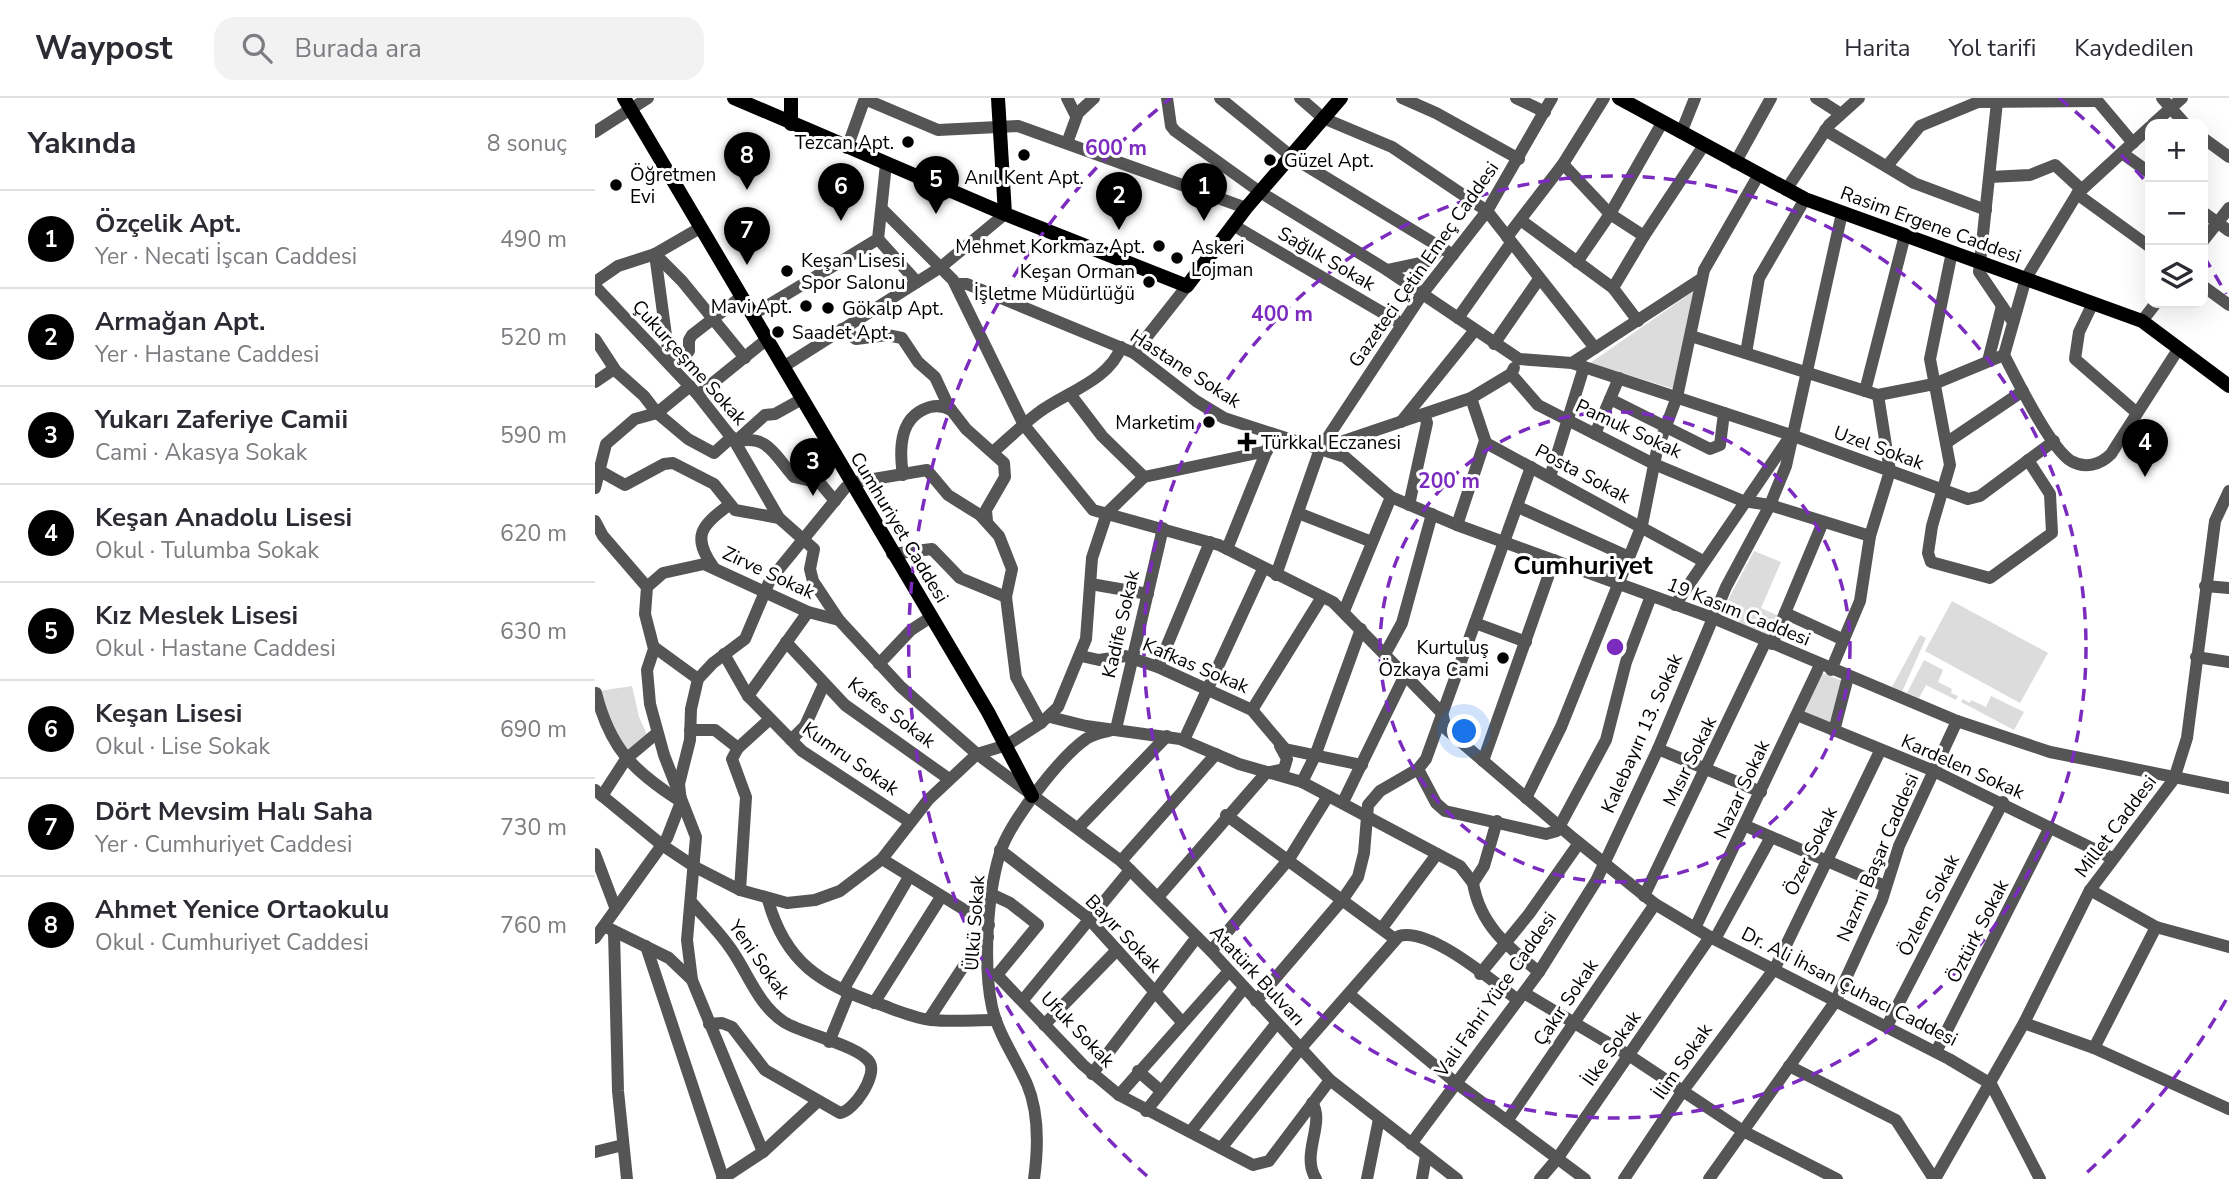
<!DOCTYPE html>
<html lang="tr">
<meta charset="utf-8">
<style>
body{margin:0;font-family:"Nunito Sans",sans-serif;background:#f2f2f3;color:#2b2b33}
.controls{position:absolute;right:21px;top:21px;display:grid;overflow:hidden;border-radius:14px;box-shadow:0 7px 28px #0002}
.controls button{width:63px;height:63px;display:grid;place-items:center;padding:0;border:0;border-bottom:2px solid #e1e1e2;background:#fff;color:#2b2b33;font:35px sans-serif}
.you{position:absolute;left:870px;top:634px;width:24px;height:24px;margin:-18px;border:5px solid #fff;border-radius:50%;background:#1a73e8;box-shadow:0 0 0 10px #1a73e833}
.badge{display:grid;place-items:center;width:46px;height:46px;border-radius:50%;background:#000;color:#fff;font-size:23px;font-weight:700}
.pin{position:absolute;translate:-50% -58px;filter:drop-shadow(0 2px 4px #0008)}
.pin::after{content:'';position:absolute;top:37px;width:24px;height:21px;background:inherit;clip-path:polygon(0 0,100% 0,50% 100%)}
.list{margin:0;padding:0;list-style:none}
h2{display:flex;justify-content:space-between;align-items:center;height:91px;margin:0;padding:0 28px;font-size:30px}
h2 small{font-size:23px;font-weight:400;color:#7c7c81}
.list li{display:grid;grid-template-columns:46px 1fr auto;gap:21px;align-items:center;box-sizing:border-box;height:98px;padding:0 28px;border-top:2px solid #e1e1e2}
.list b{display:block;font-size:26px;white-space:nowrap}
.list p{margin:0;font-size:23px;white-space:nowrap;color:#7c7c81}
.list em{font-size:23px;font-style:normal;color:#7c7c81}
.icon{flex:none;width:38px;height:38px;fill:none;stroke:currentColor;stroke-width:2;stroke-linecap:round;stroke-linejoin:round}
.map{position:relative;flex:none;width:1634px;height:1081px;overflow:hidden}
header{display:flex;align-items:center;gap:42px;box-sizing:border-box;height:98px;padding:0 35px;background:#fff;border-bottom:2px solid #e1e1e2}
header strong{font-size:33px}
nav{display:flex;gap:38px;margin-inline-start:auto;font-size:24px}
.search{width:490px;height:63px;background:#f2f2f3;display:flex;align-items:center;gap:18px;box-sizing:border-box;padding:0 24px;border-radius:21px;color:#7c7c81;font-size:26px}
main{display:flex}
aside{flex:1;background:#fff}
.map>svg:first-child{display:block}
.green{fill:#dcdcdc}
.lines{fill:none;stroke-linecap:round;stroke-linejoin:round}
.minor{stroke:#555;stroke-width:12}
.major{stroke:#000;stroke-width:14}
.ring{fill:none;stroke:#7b2cbf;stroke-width:3.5;stroke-dasharray:12 9}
.poi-dot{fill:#000;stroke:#fff;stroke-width:2.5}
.labels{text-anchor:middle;stroke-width:6;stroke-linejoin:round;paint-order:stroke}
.poi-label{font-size:19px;fill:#000;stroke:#fff;text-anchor:start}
.street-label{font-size:19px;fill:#000;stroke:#fff}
.district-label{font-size:26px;font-weight:bold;fill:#000;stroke:#fff}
.centre{fill:#7b2cbf;stroke:#fff;stroke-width:3.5}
.ring-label{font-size:21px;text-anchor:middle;font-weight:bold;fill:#7b2cbf;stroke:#fff;stroke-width:6;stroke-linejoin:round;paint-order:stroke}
</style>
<header>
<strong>Waypost</strong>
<div class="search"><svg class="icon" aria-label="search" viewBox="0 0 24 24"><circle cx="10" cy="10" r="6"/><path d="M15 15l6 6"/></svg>Burada ara</div>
<nav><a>Harita</a><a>Yol tarifi</a><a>Kaydedilen</a></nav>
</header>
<main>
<aside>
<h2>Yakında<small>8 sonuç</small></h2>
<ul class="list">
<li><span class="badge">1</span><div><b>Özçelik Apt.</b><p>Yer · Necati İşcan Caddesi</p></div><em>490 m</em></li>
<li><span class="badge">2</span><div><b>Armağan Apt.</b><p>Yer · Hastane Caddesi</p></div><em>520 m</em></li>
<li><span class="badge">3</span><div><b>Yukarı Zaferiye Camii</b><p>Cami · Akasya Sokak</p></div><em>590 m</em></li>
<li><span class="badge">4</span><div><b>Keşan Anadolu Lisesi</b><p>Okul · Tulumba Sokak</p></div><em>620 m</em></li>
<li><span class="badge">5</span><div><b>Kız Meslek Lisesi</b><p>Okul · Hastane Caddesi</p></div><em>630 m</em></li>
<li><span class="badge">6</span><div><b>Keşan Lisesi</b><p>Okul · Lise Sokak</p></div><em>690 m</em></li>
<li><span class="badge">7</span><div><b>Dört Mevsim Halı Saha</b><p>Yer · Cumhuriyet Caddesi</p></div><em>730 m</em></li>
<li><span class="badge">8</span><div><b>Ahmet Yenice Ortaokulu</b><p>Okul · Cumhuriyet Caddesi</p></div><em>760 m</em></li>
</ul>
</aside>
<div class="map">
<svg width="1634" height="1081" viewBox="0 0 1634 1081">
<rect width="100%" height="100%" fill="#fff"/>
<g class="green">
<path d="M1099 193 1079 291 995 265Z"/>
<path d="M1159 453 1186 464 1166 510 1186 519 1176 541 1142 527 1149 510 1133 502Z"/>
<path d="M1357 503 1453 555 1425 605 1330 553Z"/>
<path d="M1325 537 1331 540 1307 594 1297 589Z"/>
<path d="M1329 562 1348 572 1343 584 1357 591 1356 595 1363 598 1361 602 1331 587 1324 600 1312 595Z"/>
<path d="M1226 575 1248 583 1236 628 1207 615Z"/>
<path d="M37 588 44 619 53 639 32 655 20 636 4 593Z"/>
<path d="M1396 598 1429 614 1419 632 1366 604 1368 601 1375 605 1376 602 1391 609Z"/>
</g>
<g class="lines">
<g class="minor">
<path d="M472 0 481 18"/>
<path d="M572 0 576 28 580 33 665 94 792 172 924 261 977 265 1196 337 1373 401 1385 398 1459 343"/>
<path d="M625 0 697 59 858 157"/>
<path d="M705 0 728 20 797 49 892 113 1000 250"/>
<path d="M807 0 841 15 924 61"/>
<path d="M921 0 950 14"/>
<path d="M1221 0 1246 16"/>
<path d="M1500 0 1538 45"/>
<path d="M1567 0 1590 26"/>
<path d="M272 2 343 32 423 28 651 110"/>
<path d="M1402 4 1384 174 1418 224"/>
<path d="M1558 26 1587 0"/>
<path d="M1555 29 1482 96 1431 180 1409 257C1421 280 1455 350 1476 363 1490 371 1505 367 1516 356L1584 250"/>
<path d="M1230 32 1319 85 1391 112"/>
<path d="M0 34 53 0"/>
<path d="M1086 35 1100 0"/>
<path d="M1608 40 1634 59"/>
<path d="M472 45 483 15 499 0"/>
<path d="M252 50 270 0"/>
<path d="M1527 55 1555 75"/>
<path d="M1140 65 1176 0"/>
<path d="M968 66 1015 116 1049 138"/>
<path d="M1292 68 1325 28 1383 4 1501 3"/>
<path d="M1395 79 1435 77 1460 67 1486 91"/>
<path d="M1191 92 1234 27 1264 0"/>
<path d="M1482 96 1555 149"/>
<path d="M287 111 358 182 429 327 498 412 624 447 738 504 847 615 851 631 978 740 1060 806 1115 839 1354 961 1396 986 1445 1081"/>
<path d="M1608 114 1634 133"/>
<path d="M927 123 1018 190 1043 223"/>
<path d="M638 127 807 226"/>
<path d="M912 139 968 66 1009 0"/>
<path d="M283 141 322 184"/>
<path d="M1608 143 1634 110"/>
<path d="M1357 154 1335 261 1355 367 1337 428 1333 455 1336 464 1395 480 1457 435 1455 396 1433 362"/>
<path d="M60 156 87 183 150 260"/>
<path d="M60 156 75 267"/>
<path d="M982 164 1015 116 1067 25"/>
<path d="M792 172 834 163 846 150"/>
<path d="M0 184 23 168 60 156 105 130"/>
<path d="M361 186H372L539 255 601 303 629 320 750 359 796 399 862 427 1118 520 1362 623 1455 654 1634 690"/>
<path d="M0 188 103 297 140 344 184 420 219 451 215 471 218 483 244 522 306 589 382 656 526 763 616 853 735 982 862 1081"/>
<path d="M1608 188 1634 207"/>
<path d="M1018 190 1049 138 1109 47"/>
<path d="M1498 205 1484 234 1480 261 1542 315"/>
<path d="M157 217 283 141 291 66"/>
<path d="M863 220 916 145"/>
<path d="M1547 223 1561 205"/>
<path d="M247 231 261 241 292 237 307 240 323 264 340 279 354 309 371 331 409 365 410 379 391 412 392 423"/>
<path d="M1096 238 1283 297 1339 286 1409 257"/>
<path d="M0 241 21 273 49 298 62 315 93 341 119 355 137 339"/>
<path d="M899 246 944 181"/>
<path d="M539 255 592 188"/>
<path d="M1151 255 1164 180 1210 101"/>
<path d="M1393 263 1407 208"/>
<path d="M977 265 1106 181"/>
<path d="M188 269 346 169 410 116"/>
<path d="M78 270 94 253V242L97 237 146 199"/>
<path d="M916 276 943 307 1059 366 1148 403 1175 407 1275 438"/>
<path d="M0 284 19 271"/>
<path d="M1270 293 1310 137"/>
<path d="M475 296 507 338 549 379"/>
<path d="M103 297 171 242"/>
<path d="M876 300 891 345 1108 463"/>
<path d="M1015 301 1115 351 1125 347 1129 315"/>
<path d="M806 324 880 232"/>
<path d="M1000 336 1024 280"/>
<path d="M141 343 170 317 180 316 207 301"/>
<path d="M140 344C173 335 180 358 199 379L225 385 240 403"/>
<path d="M1351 345 1428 293"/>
<path d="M725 351 876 300 916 276 919 270"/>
<path d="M398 354C413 341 427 327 443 315 469 295 514 283 526 249"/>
<path d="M5 373 30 387 69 366 78 365 119 386 140 412 184 420"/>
<path d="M308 377C304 351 304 318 335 309 343 307 349 308 356 312"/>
<path d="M955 379 989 269"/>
<path d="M0 390 11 346 40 321 62 315 95 288"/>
<path d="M814 407 832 325 829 316"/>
<path d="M923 409 1034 459"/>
<path d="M703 415 777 444"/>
<path d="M0 423 8 438 52 489"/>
<path d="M862 427 890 343"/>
<path d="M632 451 674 347"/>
<path d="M297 456 337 451 365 480 411 499 421 579 446 625"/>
<path d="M119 470C96 438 106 428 134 407"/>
<path d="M681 477 725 351 828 195 892 113 957 0"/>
<path d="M496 486 553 496"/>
<path d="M1610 488 1634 490"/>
<path d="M1080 507 1196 337"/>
<path d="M749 513 796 399"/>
<path d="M1190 515 1249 542"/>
<path d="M880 525 931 544"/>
<path d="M191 544 250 607 354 681"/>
<path d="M1177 546 1228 424"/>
<path d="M59 549 103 581"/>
<path d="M129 556 153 598 207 653 315 724"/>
<path d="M790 556 807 525 837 416"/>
<path d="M486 558 504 562 530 558 563 569 657 612 690 651 767 667"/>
<path d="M1601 559 1634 564"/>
<path d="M284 566 316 532 336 519"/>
<path d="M563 569 615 444"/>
<path d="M1236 572 1265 503 1275 438 1295 373 1283 297"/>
<path d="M1 595C15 650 38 673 85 703"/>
<path d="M153 598 213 514"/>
<path d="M657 612 727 499"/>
<path d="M1202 617 1339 673 1517 760"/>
<path d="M455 619 491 628 585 641 644 666 707 684 865 768 878 785"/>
<path d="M95 632H120L143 650"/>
<path d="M1239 633 1253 579"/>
<path d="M196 642 210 628 229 586"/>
<path d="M589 642 668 471"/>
<path d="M1063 651 1166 694"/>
<path d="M888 663 959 462"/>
<path d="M823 671 841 705 850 713 951 736 962 733 1011 642 1031 564 1056 498"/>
<path d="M707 684 720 658 766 531"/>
<path d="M0 692 67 747 100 769 145 792 192 805 220 802 245 793 287 761 333 702 382 656 412 647 446 625 463 609 491 541 497 460 512 415 549 379 672 353"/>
<path d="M7 698 31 661 62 635"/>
<path d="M931 700 966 629 1047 427 1062 352 1082 299 1109 172 1163 78"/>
<path d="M748 704 810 577"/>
<path d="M631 717 800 841"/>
<path d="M902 723 889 768 878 785C885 827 913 849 944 874"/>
<path d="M1151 728 1290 788"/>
<path d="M484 729 572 638"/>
<path d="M405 752 494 821 587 924"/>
<path d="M0 756 20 809"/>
<path d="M287 761 394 827"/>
<path d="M526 763 621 656"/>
<path d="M145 792 151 699 137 661 143 650 175 621"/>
<path d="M1495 792 1561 829 1634 849"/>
<path d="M398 797 415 805 443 827 402 877"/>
<path d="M1049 798 1171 543"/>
<path d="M563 799 671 675 689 671 692 661 685 648"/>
<path d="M173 802C190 864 226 887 284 906 301 912 318 920 336 922 357 924 379 922 401 922"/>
<path d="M98 806C111 821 125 835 136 851 153 875 163 907 189 924 208 936 266 948 275 965 282 978 259 1013 245 1015L170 972 137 929 127 925 114 926"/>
<path d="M9 828 74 860 97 882 168 1054"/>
<path d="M787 830 842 756"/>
<path d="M1100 830 1225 567"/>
<path d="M19 834 23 993 32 1081"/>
<path d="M0 840 72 740 86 704 84 686 95 642 96 611 103 581 118 565 150 541 175 482 251 389 261 384 332 372 353 397 385 417 404 438 417 471 411 499"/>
<path d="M1120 841 1176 739"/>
<path d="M51 848 128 1080"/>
<path d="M616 853 694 761 733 698"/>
<path d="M394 876 402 877 488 967 524 997 658 1067 674 1063 735 982"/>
<path d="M885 876 934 816 984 745"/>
<path d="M97 882 92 842 101 739 69 657 55 606 52 572 59 551 50 516 52 489 68 475 109 466 213 514 244 522"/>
<path d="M248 892 314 779"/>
<path d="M929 895 1035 958 1148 1033 1242 1081"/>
<path d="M754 896 861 985 990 1081"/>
<path d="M428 902 535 772"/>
<path d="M661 903 748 801 763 779 769 755 773 707 785 693 823 671 831 661 936 369"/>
<path d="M279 905 346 799"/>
<path d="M334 921 383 846 393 839"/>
<path d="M1429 925 1499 950 1634 1011"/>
<path d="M449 927 522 852"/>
<path d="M1292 928 1408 704"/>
<path d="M234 944 254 895"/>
<path d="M1499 950 1561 829"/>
<path d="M1341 954 1455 729"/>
<path d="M1194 968 1301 1022 1339 1081"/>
<path d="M543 973 566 993"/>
<path d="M497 976 602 839"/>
<path d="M524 997 634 873"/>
<path d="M717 1005C731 1025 705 1056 721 1081"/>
<path d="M551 1013 649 890"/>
<path d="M912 1023 1060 806"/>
<path d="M596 1033 681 926"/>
<path d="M816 1046 944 874 1001 783 1063 651 1131 489 1175 407 1191 368 1247 115"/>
<path d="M627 1049 705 951 804 838C835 829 897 883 923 902"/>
<path d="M0 1054 28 1047"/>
<path d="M127 1081 168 1054 222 1004"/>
<path d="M439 1081C443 1052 444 1014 432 986 421 961 403 936 397 909 388 866 392 797 405 755 414 725 465 659 491 641 499 635 511 634 521 631L568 430"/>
<path d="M772 1081 784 1021"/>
<path d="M827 1081 831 1058"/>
<path d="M945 1081 962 1061 1115 839"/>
<path d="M1029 1081 1087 994 1180 870 1285 653"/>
<path d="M1114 1081 1240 904 1287 802 1304 748 1362 623"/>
<path d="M1340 1081 1429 925 1495 792 1579 681 1592 640 1620 423 1634 393"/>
</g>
<g class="major">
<path d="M29 0 393 614 437 698"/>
<path d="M139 0 410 116 592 188 651 110 746 0"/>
<path d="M403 0 410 116"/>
<path d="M1024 0 1210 101 1547 223 1634 288"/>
<path d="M196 26V0"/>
</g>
</g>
<g class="ring">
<circle cx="1020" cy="549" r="235"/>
<circle cx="1020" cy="549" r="471"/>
<path d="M1631 902A706 706 0 0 1 1488 1078M552 1078A706 706 0 0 1 576 0M1464 0A706 706 0 0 1 1553 86M1609 159A706 706 0 0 1 1631 196"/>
</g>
<g class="poi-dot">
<circle cx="313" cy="44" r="7"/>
<circle cx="429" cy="57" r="7"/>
<circle cx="675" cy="62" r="7"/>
<circle cx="21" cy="87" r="7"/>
<circle cx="564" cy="148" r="7"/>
<circle cx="582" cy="160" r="7"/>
<circle cx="192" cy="173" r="7"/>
<circle cx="554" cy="184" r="7"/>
<circle cx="211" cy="208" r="7"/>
<circle cx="233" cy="210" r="7"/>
<circle cx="183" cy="234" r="7"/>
<circle cx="614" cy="324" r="7"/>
<path d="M648.5 333.5h7v7h7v7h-7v7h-7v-7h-7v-7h7z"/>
<circle cx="908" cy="560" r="7"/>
</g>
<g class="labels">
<g class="poi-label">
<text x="299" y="51" text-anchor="end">Tezcan Apt.</text>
<text x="689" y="69">Güzel Apt.</text>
<text x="35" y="83">Öğretmen<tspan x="35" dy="22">Evi</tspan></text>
<text x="429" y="86" text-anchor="middle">Anıl Kent Apt.</text>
<text x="550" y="155" text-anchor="end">Mehmet Korkmaz Apt.</text>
<text x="596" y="156">Askeri<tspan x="596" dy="22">Lojman</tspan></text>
<text x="206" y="169">Keşan Lisesi<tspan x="206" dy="22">Spor Salonu</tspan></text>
<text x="540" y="180" text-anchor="end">Keşan Orman<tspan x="540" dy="22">İşletme Müdürlüğü</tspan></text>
<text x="197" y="215" text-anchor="end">Mavi Apt.</text>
<text x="247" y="217">Gökalp Apt.</text>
<text x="197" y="241">Saadet Apt.</text>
<text x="600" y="331" text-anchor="end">Marketim</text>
<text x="666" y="351">Türkkal Eczanesi</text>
<text x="894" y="556" text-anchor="end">Kurtuluş<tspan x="894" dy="22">Özkaya Cami</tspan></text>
</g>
<g class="street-label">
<text transform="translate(1336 126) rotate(20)" y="7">Rasim Ergene Caddesi</text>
<text transform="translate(732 160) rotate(30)" y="7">Sağlık Sokak</text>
<text transform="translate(828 166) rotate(-55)" y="7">Gazeteci Çetin Emeç Caddesi</text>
<text transform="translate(95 264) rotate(48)" y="7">Çukurçeşme Sokak</text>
<text transform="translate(591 270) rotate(33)" y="7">Hastane Sokak</text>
<text transform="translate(1034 330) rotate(25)" y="7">Pamuk Sokak</text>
<text transform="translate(1284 349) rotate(20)" y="7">Uzel Sokak</text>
<text transform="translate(988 375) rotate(28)" y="7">Posta Sokak</text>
<text transform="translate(305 429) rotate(59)" y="7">Cumhuriyet Caddesi</text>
<text transform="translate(174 474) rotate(25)" y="7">Zirve Sokak</text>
<text transform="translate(1144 513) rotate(22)" y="7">19 Kasım Caddesi</text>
<text transform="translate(525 526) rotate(-77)" y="7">Kadife Sokak</text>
<text transform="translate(601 567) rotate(23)" y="7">Kafkas Sokak</text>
<text transform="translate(297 614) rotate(37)" y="7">Kafes Sokak</text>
<text transform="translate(1046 635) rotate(-66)" y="7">Kalebayırı 13. Sokak</text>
<text transform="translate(256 660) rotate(35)" y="7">Kumru Sokak</text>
<text transform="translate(1094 663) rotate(-64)" y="7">Mısır Sokak</text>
<text transform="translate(1368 668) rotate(24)" y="7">Kardelen Sokak</text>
<text transform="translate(1146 691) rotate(-65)" y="7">Nazar Sokak</text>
<text transform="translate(1520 728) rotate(-53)" y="7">Millet Caddesi</text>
<text transform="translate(1215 753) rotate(-64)" y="7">Özer Sokak</text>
<text transform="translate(1282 759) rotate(-67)" y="7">Nazmi Başar Caddesi</text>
<text transform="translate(1333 807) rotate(-63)" y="7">Özlem Sokak</text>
<text transform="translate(379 825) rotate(-86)" y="7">Ülkü Sokak</text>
<text transform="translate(1382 833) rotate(-63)" y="7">Öztürk Sokak</text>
<text transform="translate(529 835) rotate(46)" y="7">Bayır Sokak</text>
<text transform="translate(165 861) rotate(55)" y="7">Yeni Sokak</text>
<text transform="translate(663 877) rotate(47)" y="7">Atatürk Bulvarı</text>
<text transform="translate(1255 888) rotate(27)" y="7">Dr. Ali İhsan Çuhacı Caddesi</text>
<text transform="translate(900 896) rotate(-55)" y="7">Vali Fahri Yüce Caddesi</text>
<text transform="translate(970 904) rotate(-56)" y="7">Çakır Sokak</text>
<text transform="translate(483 931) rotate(46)" y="7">Ufuk Sokak</text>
<text transform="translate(1016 950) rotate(-55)" y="7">İlke Sokak</text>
<text transform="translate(1087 963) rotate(-55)" y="7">İlim Sokak</text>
</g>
<g class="district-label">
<text x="988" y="476">Cumhuriyet</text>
</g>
</g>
<circle cx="1020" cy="549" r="10" class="centre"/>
<g class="ring-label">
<text x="521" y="57">600 m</text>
<text x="687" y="223">400 m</text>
<text x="854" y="390">200 m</text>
</g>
</svg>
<div class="controls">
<button>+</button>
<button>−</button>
<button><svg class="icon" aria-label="layers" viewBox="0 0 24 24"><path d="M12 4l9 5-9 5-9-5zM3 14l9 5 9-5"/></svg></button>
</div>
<div class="you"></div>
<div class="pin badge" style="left:609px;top:123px">1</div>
<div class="pin badge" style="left:524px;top:132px">2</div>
<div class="pin badge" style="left:218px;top:398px">3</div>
<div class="pin badge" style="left:1550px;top:379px">4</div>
<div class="pin badge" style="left:341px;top:116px">5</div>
<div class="pin badge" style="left:246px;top:123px">6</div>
<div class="pin badge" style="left:152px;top:167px">7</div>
<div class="pin badge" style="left:152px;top:92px">8</div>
</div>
</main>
